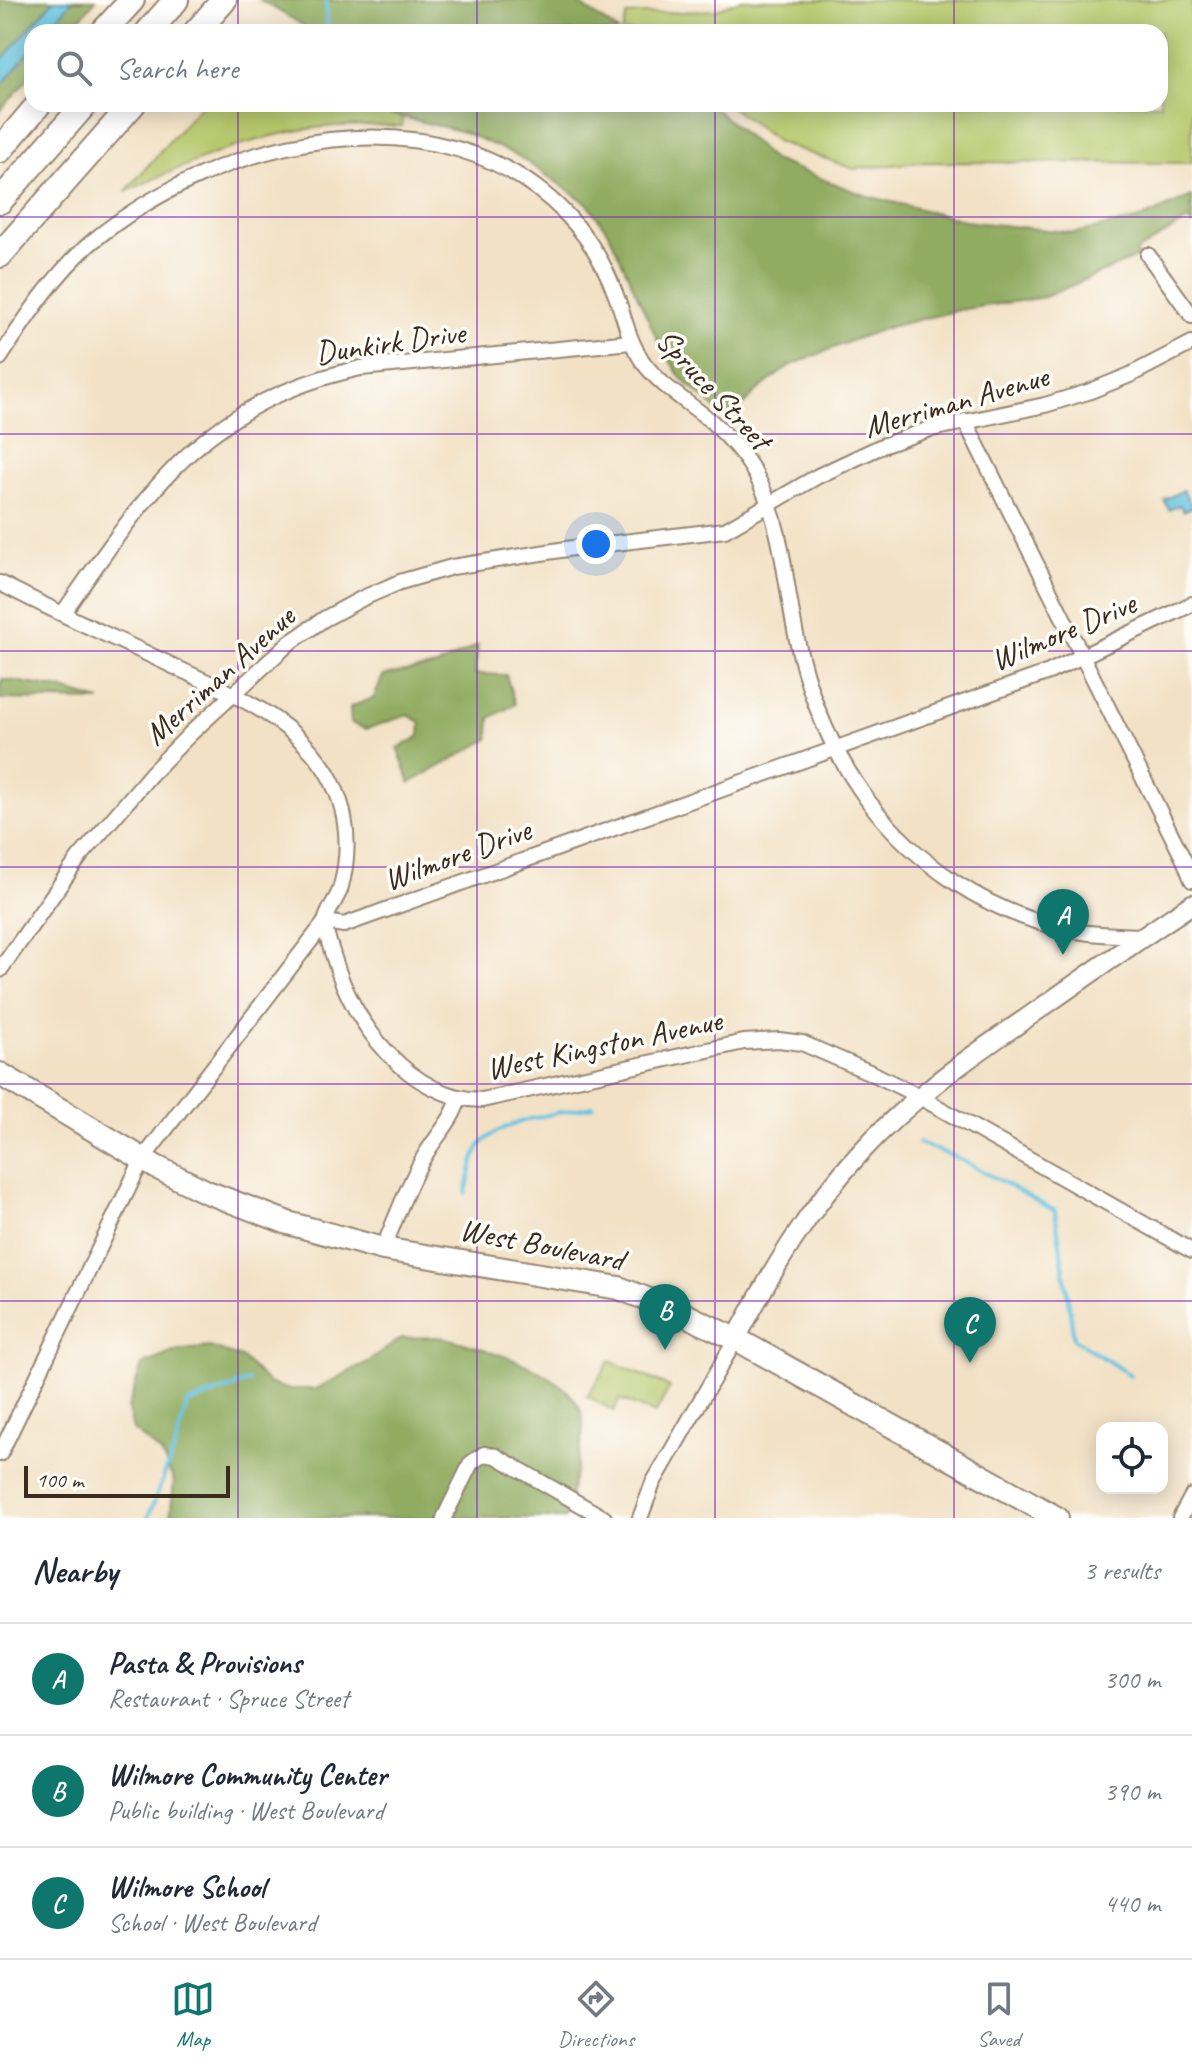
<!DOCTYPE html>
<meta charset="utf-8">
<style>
body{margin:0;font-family:Caveat,sans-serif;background:#f2f2f3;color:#1f2937}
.controls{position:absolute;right:24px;bottom:24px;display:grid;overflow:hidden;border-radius:16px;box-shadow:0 4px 20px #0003}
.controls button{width:72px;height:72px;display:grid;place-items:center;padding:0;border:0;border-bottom:2px solid #e0e1e3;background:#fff;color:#1f2937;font:40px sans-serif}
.scale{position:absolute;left:24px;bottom:20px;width:206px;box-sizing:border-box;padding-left:8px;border:4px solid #3b2a1e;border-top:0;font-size:22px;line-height:28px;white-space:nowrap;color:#3b2a1e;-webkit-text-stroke:6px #fdfcf7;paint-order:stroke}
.you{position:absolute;left:596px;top:544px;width:28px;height:28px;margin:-20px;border:6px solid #fff;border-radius:50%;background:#1a73e8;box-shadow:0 0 0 12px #1a73e833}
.badge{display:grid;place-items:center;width:52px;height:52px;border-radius:50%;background:#0f766e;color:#fff;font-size:26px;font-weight:700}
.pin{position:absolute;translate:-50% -66px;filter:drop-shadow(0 2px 4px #0008)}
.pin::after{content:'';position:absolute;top:42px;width:28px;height:24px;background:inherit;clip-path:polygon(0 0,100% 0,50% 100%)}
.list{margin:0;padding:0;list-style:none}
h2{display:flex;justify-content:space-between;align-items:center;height:104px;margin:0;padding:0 32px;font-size:34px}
h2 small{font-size:26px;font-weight:400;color:#747a83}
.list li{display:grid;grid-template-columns:52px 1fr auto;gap:24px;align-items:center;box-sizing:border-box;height:112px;padding:0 32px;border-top:2px solid #e0e1e3}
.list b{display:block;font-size:30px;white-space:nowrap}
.list p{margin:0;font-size:26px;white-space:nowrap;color:#747a83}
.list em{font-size:26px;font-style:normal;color:#747a83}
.icon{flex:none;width:44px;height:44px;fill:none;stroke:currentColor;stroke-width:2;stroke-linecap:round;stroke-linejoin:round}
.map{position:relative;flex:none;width:1192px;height:1518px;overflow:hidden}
.search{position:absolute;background:#fff;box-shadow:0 4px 20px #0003;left:24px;right:24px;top:24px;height:88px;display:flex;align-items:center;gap:20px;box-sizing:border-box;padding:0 28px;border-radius:24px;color:#747a83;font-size:30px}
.sheet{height:440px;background:#fff}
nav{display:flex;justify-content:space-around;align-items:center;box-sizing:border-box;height:112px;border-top:2px solid #e0e1e3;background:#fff;font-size:22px;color:#747a83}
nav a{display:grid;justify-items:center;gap:4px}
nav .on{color:#0f766e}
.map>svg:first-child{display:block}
.green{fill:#b6c86c;stroke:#787945;stroke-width:2}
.forest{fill:#90ac60;stroke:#666b3f;stroke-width:2}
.water{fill:#62c2e0;stroke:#4e767f;stroke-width:2}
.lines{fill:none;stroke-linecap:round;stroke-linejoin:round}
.stream{stroke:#62c2e0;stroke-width:4}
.street-casing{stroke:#968672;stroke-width:18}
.secondary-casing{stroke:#968672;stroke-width:22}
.primary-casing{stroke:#968672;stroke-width:26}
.highway-casing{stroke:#968672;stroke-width:28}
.street{stroke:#fff;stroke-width:14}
.secondary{stroke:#fff;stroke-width:18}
.primary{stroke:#fff;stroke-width:22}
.highway{stroke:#fff;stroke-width:24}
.grid{fill:none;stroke:#7b2cbf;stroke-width:2;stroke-opacity:0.55}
.labels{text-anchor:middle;stroke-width:7;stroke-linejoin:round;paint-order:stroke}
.street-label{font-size:32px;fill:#3b2a1e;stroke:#fdfcf7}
</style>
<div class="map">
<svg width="1192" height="1518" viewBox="0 0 1192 1518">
<rect width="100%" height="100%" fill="#fdfcf7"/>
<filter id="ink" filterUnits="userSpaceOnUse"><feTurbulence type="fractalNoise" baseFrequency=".0125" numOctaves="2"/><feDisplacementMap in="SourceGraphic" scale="16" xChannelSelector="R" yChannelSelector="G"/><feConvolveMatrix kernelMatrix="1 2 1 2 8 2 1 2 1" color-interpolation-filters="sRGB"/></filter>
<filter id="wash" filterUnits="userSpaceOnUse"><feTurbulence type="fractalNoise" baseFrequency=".006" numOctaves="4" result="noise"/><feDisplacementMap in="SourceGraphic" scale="32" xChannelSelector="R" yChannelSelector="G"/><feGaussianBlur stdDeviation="1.8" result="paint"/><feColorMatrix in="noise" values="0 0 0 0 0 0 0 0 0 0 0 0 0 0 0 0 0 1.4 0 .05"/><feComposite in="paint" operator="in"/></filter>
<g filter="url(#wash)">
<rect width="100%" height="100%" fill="#f2e1c5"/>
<g class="green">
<path d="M740 0H1192V163L921 162 854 169 778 142 727 104H1160V32H622L627 15 715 10Z"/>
<path d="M202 104H403L402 126C376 125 349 124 322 127 252 135 189 163 125 192Z"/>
<path d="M610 1361 670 1387 655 1414 620 1399 614 1411 587 1396Z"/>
</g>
<g class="forest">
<path d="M0 0H96L68 32H32V74L0 111Z"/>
<path d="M260 0H574L619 32H309L301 24Z"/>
<path d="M374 104H710L773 160 864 195 972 222 1075 233 1140 219 1192 196V225L1188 220 1136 252 1138 257 1045 297 959 310 889 327 853 340 789 366 758 390 729 421 681 378 659 343 609 233 587 203 518 156 464 132 382 112Z"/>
<path d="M478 645 475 674 506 675 515 704 490 718 489 739 410 783 398 749 420 736 421 722 408 715 366 729 351 723 350 707 374 698 383 676 437 666Z"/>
<path d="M2 679 57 688 101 701 0 699Z"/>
<path d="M443 1337C482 1348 580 1373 583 1421 584 1447 570 1491 565 1518H170L174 1481 161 1453 133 1430 128 1408 142 1365 176 1351 210 1347 242 1358 268 1383 286 1389H316L368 1362 401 1338Z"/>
</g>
<g class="water">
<path d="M54 0H73L46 32H32V49L0 87V62Z"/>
<path d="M1183 490 1192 507 1183 511 1180 505 1169 510 1164 500Z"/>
</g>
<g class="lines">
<g class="stream">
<path d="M326 0 328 32"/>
<path d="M456 104H469"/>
<path d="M918 1143 960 1159 1055 1211 1074 1339 1130 1375"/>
<path d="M466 1193C470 1178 472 1157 481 1145 500 1120 563 1112 593 1106"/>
<path d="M148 1518 176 1444 187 1404 249 1381"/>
</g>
</g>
</g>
<g filter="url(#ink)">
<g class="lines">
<defs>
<g id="street">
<path d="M1148 255 1192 316"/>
<path d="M0 358C27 316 55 273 93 241 218 137 442 84 567 215 588 237 605 265 615 293 625 317 628 341 643 362 661 387 690 403 712 422 731 439 748 459 759 481 783 528 785 584 796 635 808 696 832 752 869 802 916 864 986 911 1061 928 1089 935 1117 935 1145 936"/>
<path d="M965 421 1185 862 1192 880"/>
<path d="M0 583C57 613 117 639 175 667 224 690 277 711 313 753 346 792 354 841 340 890 336 900 326 913 325 923 325 933 331 948 334 958 352 1022 409 1099 482 1100L744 1042 779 1040 802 1043 876 1075 918 1096 1192 1251"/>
<path d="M63 613C149 490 204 402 361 368L631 342"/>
<path d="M0 970 79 858 151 774 190 734 288 644 324 619 363 598 400 582 452 567 573 548 725 530 818 476 882 446 927 430 1045 405 1088 392 1130 375 1192 343"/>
<path d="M383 1249C396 1218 407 1186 424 1157 435 1137 453 1121 459 1098"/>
<path d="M0 1454 142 1160 325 922 344 925 1049 672 1192 604"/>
<path d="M444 1518 471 1463 484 1454 496 1456 604 1518"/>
<path d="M640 1518 653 1483 736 1339"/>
<path d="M1180 1518 1192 1496"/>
</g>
<path id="secondary" d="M736 1339C771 1272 809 1208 861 1152 911 1097 970 1057 1031 1015 1085 977 1138 940 1192 904"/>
<path id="primary" d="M0 1074 156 1167 207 1192 288 1223 383 1249 619 1288 677 1311 736 1339 1057 1518"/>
<g id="highway">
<path d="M103 32 132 0"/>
<path d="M148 32 176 0"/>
<path d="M196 32 224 0"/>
<path d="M0 150 39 104"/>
<path d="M0 201 85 104"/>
<path d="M0 255 133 104"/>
</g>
</defs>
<use href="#street" class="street-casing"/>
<use href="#secondary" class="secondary-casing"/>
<use href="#primary" class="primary-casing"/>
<use href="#highway" class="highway-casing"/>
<use href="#street" class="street"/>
<use href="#secondary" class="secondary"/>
<use href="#primary" class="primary"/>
<use href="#highway" class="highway"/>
</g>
</g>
<path class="grid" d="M238 0V32M477 0V32M715 0V32M954 0V32M238 104V1518M477 104V1518M715 104V1518M954 104V1518M0 217H1192M0 434H1192M0 651H1192M0 867H1192M0 1084H1192M0 1301H1192"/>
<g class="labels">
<g class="street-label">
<text transform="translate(390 342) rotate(-8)" y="11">Dunkirk Drive</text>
<text transform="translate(714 389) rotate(47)" y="11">Spruce Street</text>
<text transform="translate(956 401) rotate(-16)" y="11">Merriman Avenue</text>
<text transform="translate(1063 631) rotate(-23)" y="11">Wilmore Drive</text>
<text transform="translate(219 675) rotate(-42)" y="11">Merriman Avenue</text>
<text transform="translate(457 854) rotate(-20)" y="11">Wilmore Drive</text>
<text transform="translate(604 1044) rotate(-12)" y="11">West Kingston Avenue</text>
<text transform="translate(542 1244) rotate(11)" y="11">West Boulevard</text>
</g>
</g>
</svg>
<div class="controls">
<button><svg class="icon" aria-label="locate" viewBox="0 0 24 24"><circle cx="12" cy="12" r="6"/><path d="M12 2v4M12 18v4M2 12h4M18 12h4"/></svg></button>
</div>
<div class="scale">100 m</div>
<div class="you"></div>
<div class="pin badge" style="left:1063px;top:955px">A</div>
<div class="pin badge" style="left:665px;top:1350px">B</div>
<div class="pin badge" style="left:970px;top:1363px">C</div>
<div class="search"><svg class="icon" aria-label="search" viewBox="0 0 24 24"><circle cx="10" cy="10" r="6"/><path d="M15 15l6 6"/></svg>Search here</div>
</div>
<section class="sheet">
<h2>Nearby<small>3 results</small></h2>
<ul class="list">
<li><span class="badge">A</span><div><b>Pasta &amp; Provisions</b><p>Restaurant · Spruce Street</p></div><em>300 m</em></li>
<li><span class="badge">B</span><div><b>Wilmore Community Center</b><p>Public building · West Boulevard</p></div><em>390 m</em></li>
<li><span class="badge">C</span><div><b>Wilmore School</b><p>School · West Boulevard</p></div><em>440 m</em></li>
</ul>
</section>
<nav>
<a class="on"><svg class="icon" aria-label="map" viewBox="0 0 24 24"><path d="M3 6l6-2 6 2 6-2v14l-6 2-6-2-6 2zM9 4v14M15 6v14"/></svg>Map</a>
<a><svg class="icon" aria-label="directions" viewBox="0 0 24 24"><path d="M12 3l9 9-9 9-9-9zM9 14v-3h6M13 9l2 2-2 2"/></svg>Directions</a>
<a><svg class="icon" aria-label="saved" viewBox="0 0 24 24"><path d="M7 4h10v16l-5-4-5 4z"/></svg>Saved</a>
</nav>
